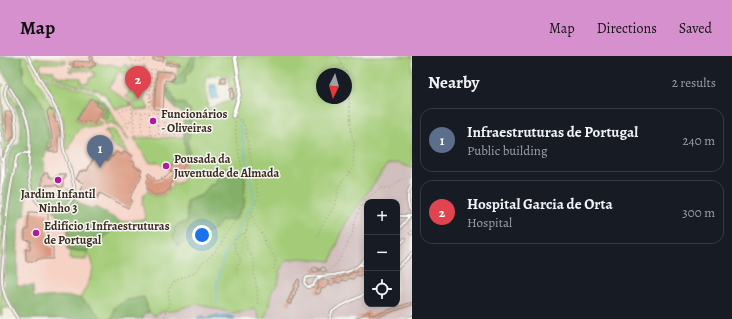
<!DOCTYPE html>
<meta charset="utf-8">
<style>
body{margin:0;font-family:Alegreya,serif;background:#242831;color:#f1f3f6}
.controls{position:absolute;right:12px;bottom:12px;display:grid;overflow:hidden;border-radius:8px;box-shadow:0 2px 6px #0003}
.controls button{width:36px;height:36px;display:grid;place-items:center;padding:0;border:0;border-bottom:1px solid #363941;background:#171b24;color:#f1f3f6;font:20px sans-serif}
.compass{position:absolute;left:316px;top:12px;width:36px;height:36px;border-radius:50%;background:#171b24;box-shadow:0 2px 6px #0003;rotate:185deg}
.you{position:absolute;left:202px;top:179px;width:14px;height:14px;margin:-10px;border:3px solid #fff;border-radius:50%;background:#1a73e8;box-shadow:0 0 0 6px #1a73e833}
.badge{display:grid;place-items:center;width:26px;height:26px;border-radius:50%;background:#d690ce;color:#fff;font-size:13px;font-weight:700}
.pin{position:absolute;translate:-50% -33px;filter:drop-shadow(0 1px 2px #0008)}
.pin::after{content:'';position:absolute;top:21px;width:14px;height:12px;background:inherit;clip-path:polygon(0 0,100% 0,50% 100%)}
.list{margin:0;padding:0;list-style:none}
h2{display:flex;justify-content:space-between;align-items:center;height:52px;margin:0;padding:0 16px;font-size:17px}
h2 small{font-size:13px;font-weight:400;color:#9ea1a6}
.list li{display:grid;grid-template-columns:26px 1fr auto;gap:12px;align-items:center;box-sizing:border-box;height:64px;margin:0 8px 8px;padding:0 8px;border:1px solid #363941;border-radius:12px}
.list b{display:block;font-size:15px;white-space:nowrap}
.list p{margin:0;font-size:13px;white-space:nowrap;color:#9ea1a6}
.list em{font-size:13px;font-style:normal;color:#9ea1a6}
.icon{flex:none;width:22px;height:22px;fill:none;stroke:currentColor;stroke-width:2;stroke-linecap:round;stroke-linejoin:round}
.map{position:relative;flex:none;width:412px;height:263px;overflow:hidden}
header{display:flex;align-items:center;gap:24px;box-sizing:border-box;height:56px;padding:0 20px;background:#d690ce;color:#111}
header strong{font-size:19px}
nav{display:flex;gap:22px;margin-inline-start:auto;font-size:14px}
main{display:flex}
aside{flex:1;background:#171b24}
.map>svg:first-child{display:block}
.built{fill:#f6d2c4}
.industrial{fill:#d1bfbe;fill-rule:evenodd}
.green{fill:#a4cc78;stroke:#707b4b;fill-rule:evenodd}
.forest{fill:#83b068;stroke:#5f6d43}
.water{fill:#68b8e2;stroke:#527180}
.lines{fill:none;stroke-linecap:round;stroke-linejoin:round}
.stream{stroke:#68b8e2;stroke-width:1}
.building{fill:#d9967d}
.service-casing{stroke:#958a7a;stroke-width:3.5}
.minor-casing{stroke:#958a7a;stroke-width:5}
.path{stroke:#958a7a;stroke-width:1;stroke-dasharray:1 3;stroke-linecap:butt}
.service{stroke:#fff;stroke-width:2}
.minor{stroke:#fff;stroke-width:3.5}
.poi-dot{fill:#b5179e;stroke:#f6f6f2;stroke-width:1.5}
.labels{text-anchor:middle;stroke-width:3;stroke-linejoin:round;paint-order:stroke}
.poi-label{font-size:12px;font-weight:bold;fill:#3b2a1e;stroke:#f6f6f2;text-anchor:start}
</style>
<header>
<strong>Map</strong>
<nav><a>Map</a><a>Directions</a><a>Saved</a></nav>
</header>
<main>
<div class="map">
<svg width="412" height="263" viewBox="0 0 412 263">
<rect width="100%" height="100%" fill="#f6f6f2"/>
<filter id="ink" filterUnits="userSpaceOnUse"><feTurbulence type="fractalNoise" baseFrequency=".025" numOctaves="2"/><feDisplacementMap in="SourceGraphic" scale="8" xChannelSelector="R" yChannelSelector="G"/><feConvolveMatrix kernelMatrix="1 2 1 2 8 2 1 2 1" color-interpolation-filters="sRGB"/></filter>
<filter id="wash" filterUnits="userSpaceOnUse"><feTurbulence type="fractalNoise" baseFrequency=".012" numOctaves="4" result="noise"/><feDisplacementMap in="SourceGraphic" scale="16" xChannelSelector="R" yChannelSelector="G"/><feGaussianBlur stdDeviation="0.9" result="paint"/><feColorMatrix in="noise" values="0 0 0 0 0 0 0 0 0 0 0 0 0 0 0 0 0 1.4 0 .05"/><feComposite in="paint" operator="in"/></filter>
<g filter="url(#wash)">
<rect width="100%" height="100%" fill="#efebd6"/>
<g class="built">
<path d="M37 0H192L169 46 183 58 184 81 188 109 184 125 168 140 142 147 146 164 137 163 131 165 121 166 100 153 88 152 77 145 72 136 59 138 48 132 43 107 49 81 45 64 64 58 75 63 90 40 104 49 114 52 102 36 67 25 41 15Z"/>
<path d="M34 137 37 139 41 145 51 149 61 167 68 173 67 194 87 195 93 209 90 222 85 233 80 242 60 240 34 242 17 231 18 176 27 138Z"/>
</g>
<g class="industrial">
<path d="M398 107 412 112V263H264L268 253 270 242 275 232 278 228 280 216 286 204 301 202 331 205 345 168 387 109ZM367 146H397V248H367Z"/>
<path d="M196 248H200L209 251 232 257 256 253 259 261 258 263H235L233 261 221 260 219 259 205 262H198V263H176L174 261 168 263H143L142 261 143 259 149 256 154 260 161 256 171 255Z"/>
</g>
<g class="green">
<path d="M22 0H26C35 21 47 39 56 59L46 62 50 78V96H46V97L49 81 42 47 35 37 24 25Z"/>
<path d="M164 0H412V112L398 107 387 109 345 168 331 205 301 202 286 204 280 216 278 228C269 236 271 243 268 253 267 257 265 260 264 263H258L259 261 255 253 232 257 209 251 200 248H196L171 255 161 256 154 260 149 256 144 241 112 262 102 263 93 253 80 242C85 233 93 220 93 210 93 205 89 199 87 195L114 173 121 166C129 165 137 163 146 164L142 147 144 138 148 135 154 140 164 139 172 131V129L174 126 177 128 183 124V116L182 114 185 110 186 104 185 103 176 102 167 113 158 106 150 107 134 82 184 81 183 58C171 48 165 47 167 30 178 24 177 20 178 9L175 6H165V1ZM322 18H346V42H322ZM228 19 229 31H234L235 41 234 43 208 53 205 22 210 20ZM218 119H244L245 122 244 148 236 163 222 165 214 173 190 184 178 168 187 166V145L202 139 210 129H215Z"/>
<path d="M37 1V2L66 4V7H40L41 14 54 15V19H58V21L81 22V27H89V22H92L93 20H95V17H93V15H92L73 14V16H70V13H72L73 8 70 7V6H72V5H74V11L92 12 93 6H95L94 10H95L96 7H98V8L108 9V8C113 8 116 10 121 11L123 9H127L128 11V13H129L131 9 133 10V11L143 12 144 9 146 13C145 25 148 44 132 45L126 41 135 26 119 15 109 32 129 46 130 49H131V47C138 47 143 44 146 37L144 43 149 53 135 54 133 49 116 53 115 51 114 52 104 37H102L97 34 76 29 38 16 33 4 34 2Z"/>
<path d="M43 21H45L75 31 94 36 103 44 129 84 120 73 114 69 115 67H107V69H106L104 64C107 63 108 61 108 59L101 45 99 46 90 41 76 63 83 68 86 64 91 68V67L94 68 97 63 101 66V68L99 69 86 71 85 69C76 74 73 82 68 91L70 92 69 93 67 94 65 89 63 62 50 37V35L43 23Z"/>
<path d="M2 28 4 29 1 32 5 68 1 69V67H3L0 29Z"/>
<path d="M7 34H9L18 49 15 51 9 42 8 39H6Z"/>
<path d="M1 71H5L6 86 12 87 3 102V121L2 93 4 91 3 73 1 72Z"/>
<path d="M106 74H113L116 75 117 76 116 78 128 96V97L115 91 109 85 111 84 106 75 104 76Z"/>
<path d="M1 181H3L0 228 4 242 9 252H2V260H0V190Z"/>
<path d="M70 195H87L86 204 69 203Z"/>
</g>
<g class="forest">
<path d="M0 0H22L24 25 35 37 42 47 49 81 43 107 48 132 59 138 68 133C75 137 73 140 77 145 82 150 90 153 95 151L121 166 114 173 87 195 67 194 68 173 61 167 51 149 41 145 37 140 34 137 27 138 25 159 21 161 18 176 17 230H33L34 242C45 241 72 238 81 243 89 249 96 256 102 263H20L7 241 4 229 7 182 1 181 3 143 4 130 6 125 7 104 14 89H19L21 67 15 51 21 47 0 12Z"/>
<path d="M192 0H197V1L195 3C194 9 192 17 186 19L185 21 186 25 185 27 178 30 173 27 188 9Z"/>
<path d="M169 32V37L171 36 172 37 173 42 175 43V47L185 48 186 51 190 53 191 57C188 65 191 66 191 74L188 76C190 79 190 81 187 84L190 96 187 98H186L184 81 183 58C176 52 161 44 169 32Z"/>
<path d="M96 42H97L99 45 101 44 109 56C108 59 108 63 104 64L100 58 103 53 97 48 98 46 95 44Z"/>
<path d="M224 111 244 119 245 122 244 148 236 163 222 165 214 173 189 184 178 190 173 182 174 172 178 168 187 166V145L202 139 210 129H215L220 114Z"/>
<path d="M144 241 149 256 143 259 142 261 143 263H105L112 262 114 252 127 244Z"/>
</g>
<g class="water">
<path d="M210 29H216L218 42 211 43Z"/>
<path d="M219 259 221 260C226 259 231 259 235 263H198V261L204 260 205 262Z"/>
</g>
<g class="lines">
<path class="stream" d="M217 249V227L223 203 253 146V136L239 67"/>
</g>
<g id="blocks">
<g class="building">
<path d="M90 0H93V7H96L95 10H92V12L73 11 74 5 90 6Z"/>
<path d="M153 0H164L163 5 153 4Z"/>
<path d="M166 6 180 7V9L165 8Z"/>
<path d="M157 15 174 16V17L173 23 172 22V25L165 24 163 53H154Z"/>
<rect x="220" y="22" width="6" height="5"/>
<path d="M233 31 234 42H230V32Z"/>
<path d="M91 42 98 47 96 49 103 53 100 58 104 61 103 63 98 60 94 68 89 65 88 66 86 64 84 67 77 63Z"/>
<path d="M50 53 53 54 55 56 54 62H55L56 67 57 66 58 68 60 77V80H58V96H49V93L52 92V78L47 56 48 54Z"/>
<path d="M5 56H10L12 60 14 79 13 82 11 83V85H8Z"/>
<path d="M124 95 133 100 130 104 135 107 134 110 142 114 140 118 142 119 130 142 132 144 128 152 100 137 97 143 80 134 83 127 76 123 80 115 83 116 84 114 87 115 94 101 102 105 103 102 108 105 111 100 113 101 116 96 122 99Z"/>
<path d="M177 103 185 104V109L169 129 170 132 164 138 154 139 147 133V124L149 121 147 119 149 117 154 121V125L163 124 161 122 163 120 165 122 171 116 168 113 176 105Z"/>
<path d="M44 117H48V120H50V122H56V120L60 119 59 118H65V123H63V131H58V129H46V134H42V120L44 119Z"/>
<path d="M29 156 48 157V181H50V191H53V203H37V205H26V193H30L31 185 25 184V174H28Z"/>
<path d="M315 211 320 214 321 212 324 211 326 213V215L324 216H322L320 214 317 216H314L312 213Z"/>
<path d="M363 212 365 213V215L367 217 365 218H362L360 220 356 219 353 223 349 222 346 225 342 224 340 227 335 226 332 229 328 228 325 232 321 233 320 237 318 238 315 237 316 233 319 232 318 229V226L323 223H325L328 226 331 223 335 224 337 221 341 222 344 219 348 220 349 218 353 216 356 217 357 215 361 214Z"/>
<path d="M299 223 300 225 299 227V230L297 232V234L295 236V239L293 240V243L291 244V248H288L287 245 289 244V241L291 239V236L293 235 295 228 297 226V224Z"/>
<path d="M412 246V249L371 263H354L365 258V257L369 255 370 260Z"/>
</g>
</g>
</g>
<g filter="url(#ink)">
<use href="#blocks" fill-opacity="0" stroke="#958a7a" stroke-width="1"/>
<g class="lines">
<defs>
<g id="service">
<path d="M10 32C18 45 27 58 29 73 32 94 23 125 35 142 39 149 48 153 56 152 89 148 68 113 64 94 62 87 63 80 62 73 62 67 60 61 57 55L28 0"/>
<path d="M0 76 2 117 0 156"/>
<path d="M412 129C406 138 407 149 412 158"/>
<path d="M1 130C6 121 3 112 4 103 6 95 13 88 16 81 17 76 16 68 15 63 13 50 0 44 7 29"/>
<path d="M397 160H409L412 159"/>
<path d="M397 175 404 167 409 160"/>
<path d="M411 177 412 176"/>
<path d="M397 192 405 183"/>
<path d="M359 209H363L367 210"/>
<path d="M397 212 412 198"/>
<path d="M322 220 316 224 313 230 308 231 304 227 306 222 308 221 334 219 350 215 358 210 367 201"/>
<path d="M18 263C12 254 5 244 3 233 0 221 3 208 4 196 6 168 8 139 15 111 15 107 16 102 18 99 21 96 26 97 30 97"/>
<path d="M330 263 332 256 337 252 367 237"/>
<path d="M407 263 412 261"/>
</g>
<path id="minor" d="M233 60 239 40 240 30 235 0"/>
</defs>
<use href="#service" class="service-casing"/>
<use href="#minor" class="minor-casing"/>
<g class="path">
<path d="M129 2V3C132 6 141 6 145 4L146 0"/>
<path d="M163 13V12"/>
<path d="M165 15H167"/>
<path d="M69 18 70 4"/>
<path d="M148 37V39H155"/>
<path d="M154 38 155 11"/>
<path d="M130 45V48"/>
<path d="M151 45V39"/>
<path d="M149 50 151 29V12"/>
<path d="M149 51V53H152V56"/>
<path d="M154 51 155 39"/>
<path d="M119 55 133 52 134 74 133 76"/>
<path d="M120 56 127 67"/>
<path d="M132 56V66L129 65 125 68 128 72 129 70 135 79 181 78 180 59 149 56H132"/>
<path d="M142 57V78"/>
<path d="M149 57 150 78"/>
<path d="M157 57 158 78"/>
<path d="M165 58V78"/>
<path d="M173 59V77"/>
<path d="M236 61 244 67 258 141 248 166 246 177 238 180 234 185 235 194 241 204 236 212 238 219"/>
<path d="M65 79 72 80H74"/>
<path d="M167 114 176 103H185"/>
<path d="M169 131 170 128 178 120"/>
<path d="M252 160 253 166 260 175 264 181 265 187 276 204 274 213 277 219"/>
<path d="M244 177 247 185V193L251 199 254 207V219L257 232 258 250"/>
<path d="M314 183 317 180 321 171 328 161 334 150 337 143 338 133 340 128 352 113 354 108 353 96 355 89 352 82 347 17 342 10 338 0"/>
<path d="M327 217C330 212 335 210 338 206L352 179 356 162 362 148 365 144 381 132H391L399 125 412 118"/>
<path d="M165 261 166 259 165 254 169 251 170 248 168 235 172 229V228L173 226 194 217 202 208 215 196 221 188 224 179 236 164 246 147V125L243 116 237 89 234 63"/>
</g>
<use href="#service" class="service"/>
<use href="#minor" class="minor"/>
</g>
</g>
<g class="poi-dot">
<circle cx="153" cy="65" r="4"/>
<circle cx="166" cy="110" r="4"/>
<circle cx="58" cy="124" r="4"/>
<circle cx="36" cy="177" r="4"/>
</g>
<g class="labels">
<g class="poi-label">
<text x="161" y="62">Funcionários<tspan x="161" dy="14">- Oliveiras</tspan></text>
<text x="174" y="107">Pousada da<tspan x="174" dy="14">Juventude de Almada</tspan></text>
<text x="58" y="142" text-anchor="middle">Jardim Infantil<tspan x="58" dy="14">Ninho 3</tspan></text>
<text x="44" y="174">Edifício 1 Infraestruturas<tspan x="44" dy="14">de Portugal</tspan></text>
</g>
</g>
</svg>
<div class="controls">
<button>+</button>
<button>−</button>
<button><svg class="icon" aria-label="locate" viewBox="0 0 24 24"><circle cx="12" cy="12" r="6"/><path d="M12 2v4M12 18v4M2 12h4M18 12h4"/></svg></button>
</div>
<svg class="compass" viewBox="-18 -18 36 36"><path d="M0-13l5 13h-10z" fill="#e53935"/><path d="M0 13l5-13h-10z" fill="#9ea1a6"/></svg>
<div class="you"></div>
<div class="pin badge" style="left:100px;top:112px;background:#5c6f8a">1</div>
<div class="pin badge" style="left:138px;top:43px;background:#e0444e">2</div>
</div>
<aside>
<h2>Nearby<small>2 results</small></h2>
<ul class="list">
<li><span class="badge" style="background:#5c6f8a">1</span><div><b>Infraestruturas de Portugal</b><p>Public building</p></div><em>240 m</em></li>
<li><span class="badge" style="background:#e0444e">2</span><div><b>Hospital Garcia de Orta</b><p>Hospital</p></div><em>300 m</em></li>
</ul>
</aside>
</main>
